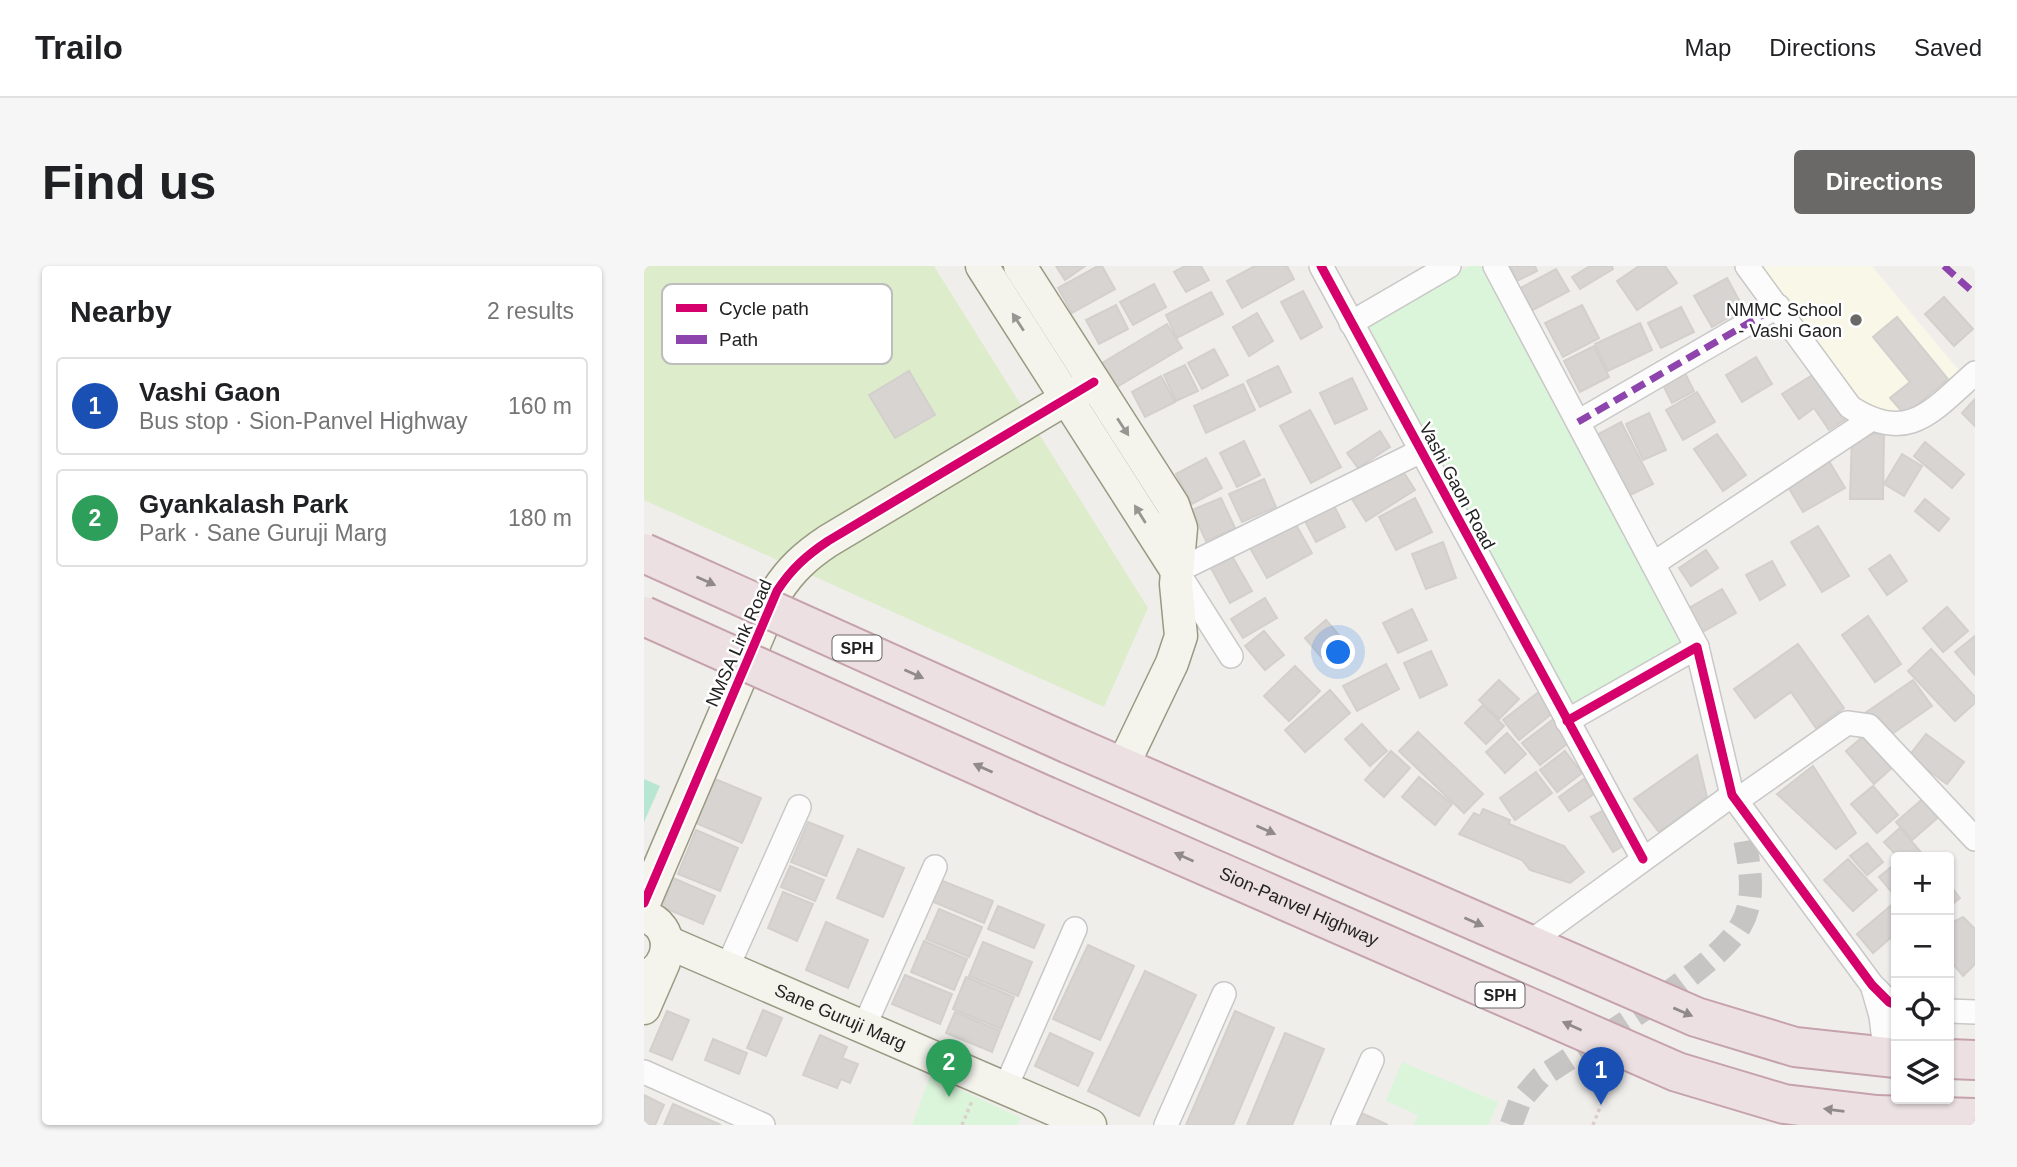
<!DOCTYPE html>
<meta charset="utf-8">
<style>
body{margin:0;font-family:Helvetica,sans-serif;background:#f6f6f6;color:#202124}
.controls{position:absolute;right:21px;bottom:21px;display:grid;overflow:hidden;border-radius:7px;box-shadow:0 2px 5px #0004}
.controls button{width:63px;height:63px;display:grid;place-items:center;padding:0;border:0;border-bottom:2px solid #e0e0e0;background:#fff;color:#202124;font:35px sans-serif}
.you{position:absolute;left:695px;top:387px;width:24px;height:24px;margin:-18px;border:5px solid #fff;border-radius:50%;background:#1a73e8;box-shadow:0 0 0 10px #1a73e833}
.badge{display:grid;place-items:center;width:46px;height:46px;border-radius:50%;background:#6a6968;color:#fff;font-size:23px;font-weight:700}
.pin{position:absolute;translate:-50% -58px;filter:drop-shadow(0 2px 4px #0008)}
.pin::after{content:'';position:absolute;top:37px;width:24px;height:21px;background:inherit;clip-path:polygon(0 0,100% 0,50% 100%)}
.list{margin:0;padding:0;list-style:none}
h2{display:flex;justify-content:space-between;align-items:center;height:91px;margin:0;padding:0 28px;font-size:30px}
h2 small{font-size:23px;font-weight:400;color:#757577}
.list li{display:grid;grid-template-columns:46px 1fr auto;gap:21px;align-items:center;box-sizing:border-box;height:98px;margin:0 14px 14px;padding:0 14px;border:2px solid #e0e0e0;border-radius:7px}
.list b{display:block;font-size:26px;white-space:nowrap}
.list p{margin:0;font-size:23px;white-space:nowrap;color:#757577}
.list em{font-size:23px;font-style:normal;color:#757577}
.icon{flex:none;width:38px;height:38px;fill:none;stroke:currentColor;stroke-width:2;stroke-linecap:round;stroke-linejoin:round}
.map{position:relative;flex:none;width:1331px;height:859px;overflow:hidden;border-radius:7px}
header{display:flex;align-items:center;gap:42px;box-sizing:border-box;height:98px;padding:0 35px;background:#fff;border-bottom:2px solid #e0e0e0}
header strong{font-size:33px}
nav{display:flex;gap:38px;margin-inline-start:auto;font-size:24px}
.intro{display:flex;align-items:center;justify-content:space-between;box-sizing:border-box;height:168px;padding:0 42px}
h1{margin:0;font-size:49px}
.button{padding:18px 32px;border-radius:7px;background:#6a6968;color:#fff;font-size:24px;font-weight:700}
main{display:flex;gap:42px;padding:0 42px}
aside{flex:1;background:#fff;border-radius:7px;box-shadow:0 2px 5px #0004}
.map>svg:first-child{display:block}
.education{fill:#f8f7e8}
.grass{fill:#ddeccb}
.park{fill:#daf5da}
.pitch{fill:#b7e6d2}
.building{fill:#d7d4d2;stroke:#d3d0cc;stroke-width:2}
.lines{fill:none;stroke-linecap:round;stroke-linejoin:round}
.street-tunnel{stroke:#c7c5c3;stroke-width:23;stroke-dasharray:23 11;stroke-linecap:butt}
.street-casing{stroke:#c9c8c7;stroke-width:26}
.secondary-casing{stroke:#999a82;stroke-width:35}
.highway-casing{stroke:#c5a2ac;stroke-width:42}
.path{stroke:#dccecd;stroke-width:3.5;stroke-dasharray:3.5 3.5;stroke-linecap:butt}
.street{stroke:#fdfcfc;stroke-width:23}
.secondary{stroke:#f4f4ed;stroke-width:32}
.highway{stroke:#ece0e2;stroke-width:38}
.highway-bridge-casing{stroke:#c5a2ac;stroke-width:42;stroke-linecap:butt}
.highway-bridge{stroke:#ece0e2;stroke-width:38}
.quiet{stroke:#8e44ad;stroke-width:7;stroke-dasharray:14 7;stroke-linecap:butt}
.cycleway-casing{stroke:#fff;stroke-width:13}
.cycleway{stroke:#d6006c;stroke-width:9}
.oneway{fill:#969692}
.oneway2{fill:#918a8c}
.poi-dot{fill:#6a6968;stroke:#fff;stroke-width:2.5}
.labels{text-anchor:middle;stroke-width:5;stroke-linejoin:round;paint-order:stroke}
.shield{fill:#fff;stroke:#646464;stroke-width:2}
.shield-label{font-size:16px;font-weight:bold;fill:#222}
.poi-label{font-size:18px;fill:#222;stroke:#fff;text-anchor:end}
.street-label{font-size:18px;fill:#222;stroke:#fff}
.key{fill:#fff;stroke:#bdbdbd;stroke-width:2}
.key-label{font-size:19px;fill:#222}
</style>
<header>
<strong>Trailo</strong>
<nav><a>Map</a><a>Directions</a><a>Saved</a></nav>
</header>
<div class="intro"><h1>Find us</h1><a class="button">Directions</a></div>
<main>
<aside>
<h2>Nearby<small>2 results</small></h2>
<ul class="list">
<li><span class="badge" style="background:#1a4fb4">1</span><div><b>Vashi Gaon</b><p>Bus stop · Sion-Panvel Highway</p></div><em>160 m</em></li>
<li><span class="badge" style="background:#2e9e5b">2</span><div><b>Gyankalash Park</b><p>Park · Sane Guruji Marg</p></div><em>180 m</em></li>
</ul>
</aside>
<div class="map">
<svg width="1331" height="859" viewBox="0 0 1331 859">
<rect width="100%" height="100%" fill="#f0eeeb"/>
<path class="education" d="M1114 0H1228L1318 108 1259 153 1209 135Z"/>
<path class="grass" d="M0 0H290L504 342 460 441 0 234Z"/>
<g class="park">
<path d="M826 0H839L1040 379 925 442 721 61Z"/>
<path d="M758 796 854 836 844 859H770L774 849 742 835Z"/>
<path d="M286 810 377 852 373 859H268Z"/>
</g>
<path class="pitch" d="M0 513 16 520 0 556Z"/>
<g class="building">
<path d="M412 0H441L421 14Z"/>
<path d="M454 0H458L471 23 428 47 414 22Z"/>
<path d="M541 0H557L565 14 542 26 530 6Z"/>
<path d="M611 0H643L650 13 598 42 583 15Z"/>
<path d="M866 0H891L893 5 873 15Z"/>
<path d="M946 0H968L969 3 936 23 928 11Z"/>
<path d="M995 0H1021L1033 17 993 44 973 15Z"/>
<path d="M912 3 925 25 883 47 871 25Z"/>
<path d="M1083 12 1100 43 1068 61 1050 30Z"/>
<path d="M510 18 522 41 489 59 476 36Z"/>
<path d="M659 25 678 61 657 73 637 36Z"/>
<path d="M567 26 579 48 533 72 522 49Z"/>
<path d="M1300 31 1329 63 1310 80 1281 48Z"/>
<path d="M472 39 484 63 455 78 442 54Z"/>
<path d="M938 39 955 72 919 91 901 57Z"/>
<path d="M1037 41 1050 66 1017 82 1004 57Z"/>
<path d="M613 47 629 75 605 90 589 61Z"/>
<path d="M1253 51 1304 113 1261 149 1246 132 1266 116 1229 71Z"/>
<path d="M996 57 1008 84 964 105 951 78Z"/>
<path d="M523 58 538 82 473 121 458 97Z"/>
<path d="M950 80 965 111 936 126 920 95Z"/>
<path d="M570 83 584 109 558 123 544 97Z"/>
<path d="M1112 91 1128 118 1098 136 1082 109Z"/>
<path d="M541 99 554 125 532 135 520 109Z"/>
<path d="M634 100 647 126 616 141 603 115Z"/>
<path d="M1038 101 1050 125 1028 137 1016 113Z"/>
<path d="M265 105 291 149 251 172 225 129Z"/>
<path d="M1170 108 1205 151 1185 164 1170 142 1155 153 1138 128Z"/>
<path d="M517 110 531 136 501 151 488 126Z"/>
<path d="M708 112 723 143 691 158 676 127Z"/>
<path d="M599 118 611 144 562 167 550 140Z"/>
<path d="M1053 126 1071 156 1039 174 1022 144Z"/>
<path d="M1331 133V160L1318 147Z"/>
<path d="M666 144 697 201 667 217 636 160Z"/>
<path d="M1005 147 1022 184 999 194 982 158Z"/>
<path d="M977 156 1009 218 982 231 951 170Z"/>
<path d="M736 165 746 181 714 202 703 187Z"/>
<path d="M1240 167 1239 233H1206L1208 170Z"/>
<path d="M1073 168 1102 209 1079 225 1050 183Z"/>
<path d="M600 175 616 209 593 221 576 187Z"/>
<path d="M1281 176 1320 208 1308 222 1270 190Z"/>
<path d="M1258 188 1278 200 1260 230 1240 218Z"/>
<path d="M1182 190 1201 222 1159 246 1140 214Z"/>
<path d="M562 192 578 222 548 238 532 208Z"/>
<path d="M755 199 771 224 722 255 706 230Z"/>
<path d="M620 213 632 241 598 256 585 228Z"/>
<path d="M577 232 591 262 562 275 548 244Z"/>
<path d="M771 232 788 266 752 284 735 251Z"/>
<path d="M1281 233 1305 253 1295 265 1271 245Z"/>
<path d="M690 240 701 261 672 276 661 255Z"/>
<path d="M651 257 668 287 623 312 606 282Z"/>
<path d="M1174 260 1205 310 1178 326 1147 276Z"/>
<path d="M799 276 812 312 782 323 768 288Z"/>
<path d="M584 283 608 325 586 337 563 295Z"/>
<path d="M1062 284 1074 302 1047 320 1035 302Z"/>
<path d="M1246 289 1263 315 1243 329 1225 303Z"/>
<path d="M1128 295 1141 319 1116 334 1102 309Z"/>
<path d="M1078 323 1092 347 1057 367 1043 343Z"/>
<path d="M621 332 633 352 599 372 587 353Z"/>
<path d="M1303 341 1324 365 1299 386 1279 362Z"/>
<path d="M768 343 783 374 754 387 739 357Z"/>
<path d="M1224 350 1257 398 1231 416 1198 369Z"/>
<path d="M682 354 700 375 679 393 661 372Z"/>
<path d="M620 365 640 389 621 404 601 380Z"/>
<path d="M1331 370V409L1311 386Z"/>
<path d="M1154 378 1200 442 1172 462 1147 426 1111 452 1090 423Z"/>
<path d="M1287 383 1331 431V437L1311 455 1264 405Z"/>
<path d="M787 385 803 419 776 432 760 397Z"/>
<path d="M742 398 755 423 713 445 699 420Z"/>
<path d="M651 400 676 425 645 455 620 430Z"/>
<path d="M855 414 875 433 855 453 835 434Z"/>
<path d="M1269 414 1288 440 1239 474 1221 447Z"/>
<path d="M686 424 706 447 661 486 641 464Z"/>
<path d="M896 425 911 445 875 474 859 454Z"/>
<path d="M839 439 860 460 842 478 821 457Z"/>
<path d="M911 452 928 474 896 499 878 477Z"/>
<path d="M718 458 743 485 726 500 701 473Z"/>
<path d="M774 466 839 528 820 547 755 485Z"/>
<path d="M863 467 882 488 861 507 842 486Z"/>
<path d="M1223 467 1251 499 1230 518 1202 485Z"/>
<path d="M1282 468 1320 496 1303 518 1265 490Z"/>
<path d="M747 485 766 502 740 531 721 514Z"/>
<path d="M921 485 938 507 913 526 896 504Z"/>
<path d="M1053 489 1063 531 1015 566 990 533Z"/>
<path d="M1169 500 1212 567 1192 583 1133 528Z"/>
<path d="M892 506 908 527 871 554 856 532Z"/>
<path d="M775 511 808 538 791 559 758 531Z"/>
<path d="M71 513 117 532 98 577 52 557Z"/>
<path d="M940 513 950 528 925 545 915 531Z"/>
<path d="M1229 520 1254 549 1233 567 1207 538Z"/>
<path d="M1281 531 1297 549 1268 574 1252 556Z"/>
<path d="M839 543 866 554 865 558 920 580 940 606 926 617 886 604 878 594 815 568 830 547 836 550Z"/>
<path d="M962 543 984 577 969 586 947 551Z"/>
<path d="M164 556 199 570 182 610 147 596Z"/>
<path d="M1256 562 1281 591H1254L1240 576Z"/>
<path d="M52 564 94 582 76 625 34 608Z"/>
<path d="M1223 577 1239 596 1223 609 1206 590Z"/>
<path d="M214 583 260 602 239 651 193 632Z"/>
<path d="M1204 593 1233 624 1209 645 1180 614Z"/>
<path d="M1252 597V631L1235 611Z"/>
<path d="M146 600 180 614 171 635 137 621Z"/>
<path d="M29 612 71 630 59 658 18 641Z"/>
<path d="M296 614 349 635 340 657 287 635Z"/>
<path d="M1305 618 1316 632 1305 641Z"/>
<path d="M139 626 169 638 153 675 124 662Z"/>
<path d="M1251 636 1252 667 1229 687 1213 668Z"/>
<path d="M354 640 400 659 390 682 344 663Z"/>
<path d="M295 643 338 661 325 691 282 673Z"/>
<path d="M1319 651 1331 663V698L1319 710 1305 693V658Z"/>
<path d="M182 656 224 674 204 722 162 704Z"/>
<path d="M280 675 323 693 310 724 267 706Z"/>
<path d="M339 676 388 696 374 730 325 710Z"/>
<path d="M444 679 490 700 456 774 409 753Z"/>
<path d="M501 705 552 729 495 850 444 825Z"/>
<path d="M261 709 308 728 296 758 248 738Z"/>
<path d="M322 711 370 731 357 763 309 743Z"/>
<path d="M119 744 138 752 122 790 103 782Z"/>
<path d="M23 745 45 754 28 794 6 785Z"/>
<path d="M591 745 630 762 589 859H542Z"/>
<path d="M311 746 356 765 348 786 302 767Z"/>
<path d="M406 767 449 787 434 820 391 800Z"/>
<path d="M641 767 680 783 648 859H603Z"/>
<path d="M176 769 203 781 198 792 214 798 206 817 197 813 193 822 159 809Z"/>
<path d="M69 773 103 787 95 808 61 794Z"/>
<path d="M0 829 20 839 11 859H0Z"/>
<path d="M29 838 77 859H20Z"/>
<path d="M713 845 744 859H707Z"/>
</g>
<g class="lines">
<path class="street-tunnel" d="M867 859 876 835 896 812C943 780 1073 703 1097 659 1112 633 1106 603 1101 575"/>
<defs>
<g id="street">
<path d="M677 0 999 593"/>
<path d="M851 0 1053 381"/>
<path d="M1103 0 1206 141C1264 179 1288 145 1331 107"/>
<path d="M707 57 805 0"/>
<path d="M934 156 1134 40"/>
<path d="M1009 298 1226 154"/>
<path d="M587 390 533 305 777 185"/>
<path d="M923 455 1053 381 1088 529 1228 719 1245 736 1252 739"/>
<path d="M1092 535 1203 457 1225 460 1331 573"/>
<path d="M882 679 1088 529"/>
<path d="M83 702 155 541"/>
<path d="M1229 722 1237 750 1242 792"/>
<path d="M1305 745 1331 746"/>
<path d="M220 761 291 601"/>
<path d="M0 806 119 859"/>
<path d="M361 823 431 663"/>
<path d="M522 859 580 728"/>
<path d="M699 859 728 794"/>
</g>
<g id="secondary">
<path d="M338 0 533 305"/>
<path d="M376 0 529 239 537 262 532 318 537 370 528 397 478 501"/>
<path d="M0 637 133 325C147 303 163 289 184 275L450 116"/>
<path d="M0 650C32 660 29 701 0 711"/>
<path id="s1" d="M23 676 446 859"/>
<path d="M0 742 20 696"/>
</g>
<g id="highway">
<path d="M425 478 1052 751 1151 781 1252 792"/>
<path id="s2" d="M402 530 1033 806 1140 838 1233 849 1331 852"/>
<path d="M1305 793 1331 794"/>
</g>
</defs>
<use href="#street" class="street-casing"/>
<use href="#secondary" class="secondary-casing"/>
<use href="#highway" class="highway-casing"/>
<g class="path">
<path d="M318 859 328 835"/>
<path d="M949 859 957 839"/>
</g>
<use href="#street" class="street"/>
<use href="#secondary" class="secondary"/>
<use href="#highway" class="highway"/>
<defs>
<g id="highway-bridge">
<path d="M0 287 425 478"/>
<path d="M0 350 402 530"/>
</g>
</defs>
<use href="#highway-bridge" class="highway-bridge-casing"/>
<use href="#highway-bridge" class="highway-bridge"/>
<g class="quiet">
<path d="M1300 0 1331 28"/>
<path d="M934 156 1134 40"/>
</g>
<defs>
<g id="cycleway">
<path d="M677 0 999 593"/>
<path d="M923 455 1053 381 1088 529 1228 719 1245 736 1252 739"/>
<path d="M0 637 133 325C147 303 163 289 184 275L450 116"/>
</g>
</defs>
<use href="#cycleway" class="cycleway-casing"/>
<use href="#cycleway" class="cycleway"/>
</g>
<defs><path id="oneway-solid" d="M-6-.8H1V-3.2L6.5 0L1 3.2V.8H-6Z" transform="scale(1.75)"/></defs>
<g class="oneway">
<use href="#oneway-solid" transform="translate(374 56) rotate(-123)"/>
<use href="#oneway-solid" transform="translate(479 161) rotate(57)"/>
<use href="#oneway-solid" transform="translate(496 248) rotate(-122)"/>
</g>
<g class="oneway2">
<use href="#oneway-solid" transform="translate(62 315) rotate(24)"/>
<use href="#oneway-solid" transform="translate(270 408) rotate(24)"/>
<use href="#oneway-solid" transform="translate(339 502) rotate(-156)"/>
<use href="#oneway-solid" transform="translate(622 564) rotate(24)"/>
<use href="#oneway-solid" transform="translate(540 591) rotate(-156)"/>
<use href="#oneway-solid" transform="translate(830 656) rotate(24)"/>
<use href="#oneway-solid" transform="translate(1039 746) rotate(23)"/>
<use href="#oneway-solid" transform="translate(928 760) rotate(-156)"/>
<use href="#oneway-solid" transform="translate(1190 844) rotate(-173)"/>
</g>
<circle class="poi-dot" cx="1212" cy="54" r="7"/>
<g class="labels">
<g class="shield">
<rect x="188.5" y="369.5" width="49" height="25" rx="5"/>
<rect x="831.5" y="716.5" width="49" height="25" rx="5"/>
</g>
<g class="shield-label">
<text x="213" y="388">SPH</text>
<text x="856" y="735">SPH</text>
</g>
<g class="poi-label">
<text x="1198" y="50">NMMC School<tspan x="1198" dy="21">- Vashi Gaon</tspan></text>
</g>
<g class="street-label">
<text transform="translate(813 220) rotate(62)" y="6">Vashi Gaon Road</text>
<text transform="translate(95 377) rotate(-66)" y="6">NMSA Link Road</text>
<text dy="6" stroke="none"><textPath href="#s2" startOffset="276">Sion-Panvel Highway</textPath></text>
<text dy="6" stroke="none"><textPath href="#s1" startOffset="189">Sane Guruji Marg</textPath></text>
</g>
</g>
<rect x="18" y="18" width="230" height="80" rx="10" class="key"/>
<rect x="32" y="38" width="31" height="8" fill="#d6006c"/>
<rect x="32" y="69" width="31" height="9" fill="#8e44ad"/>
<g class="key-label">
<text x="75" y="49">Cycle path</text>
<text x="75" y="80">Path</text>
</g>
</svg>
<div class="controls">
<button>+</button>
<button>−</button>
<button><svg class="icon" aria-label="locate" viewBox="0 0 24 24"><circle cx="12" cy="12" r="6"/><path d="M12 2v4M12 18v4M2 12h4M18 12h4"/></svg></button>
<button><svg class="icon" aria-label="layers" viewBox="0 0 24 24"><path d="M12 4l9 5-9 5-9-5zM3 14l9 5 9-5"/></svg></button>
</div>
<div class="you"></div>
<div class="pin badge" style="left:957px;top:839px;background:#1a4fb4">1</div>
<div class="pin badge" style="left:305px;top:831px;background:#2e9e5b">2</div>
</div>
</main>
